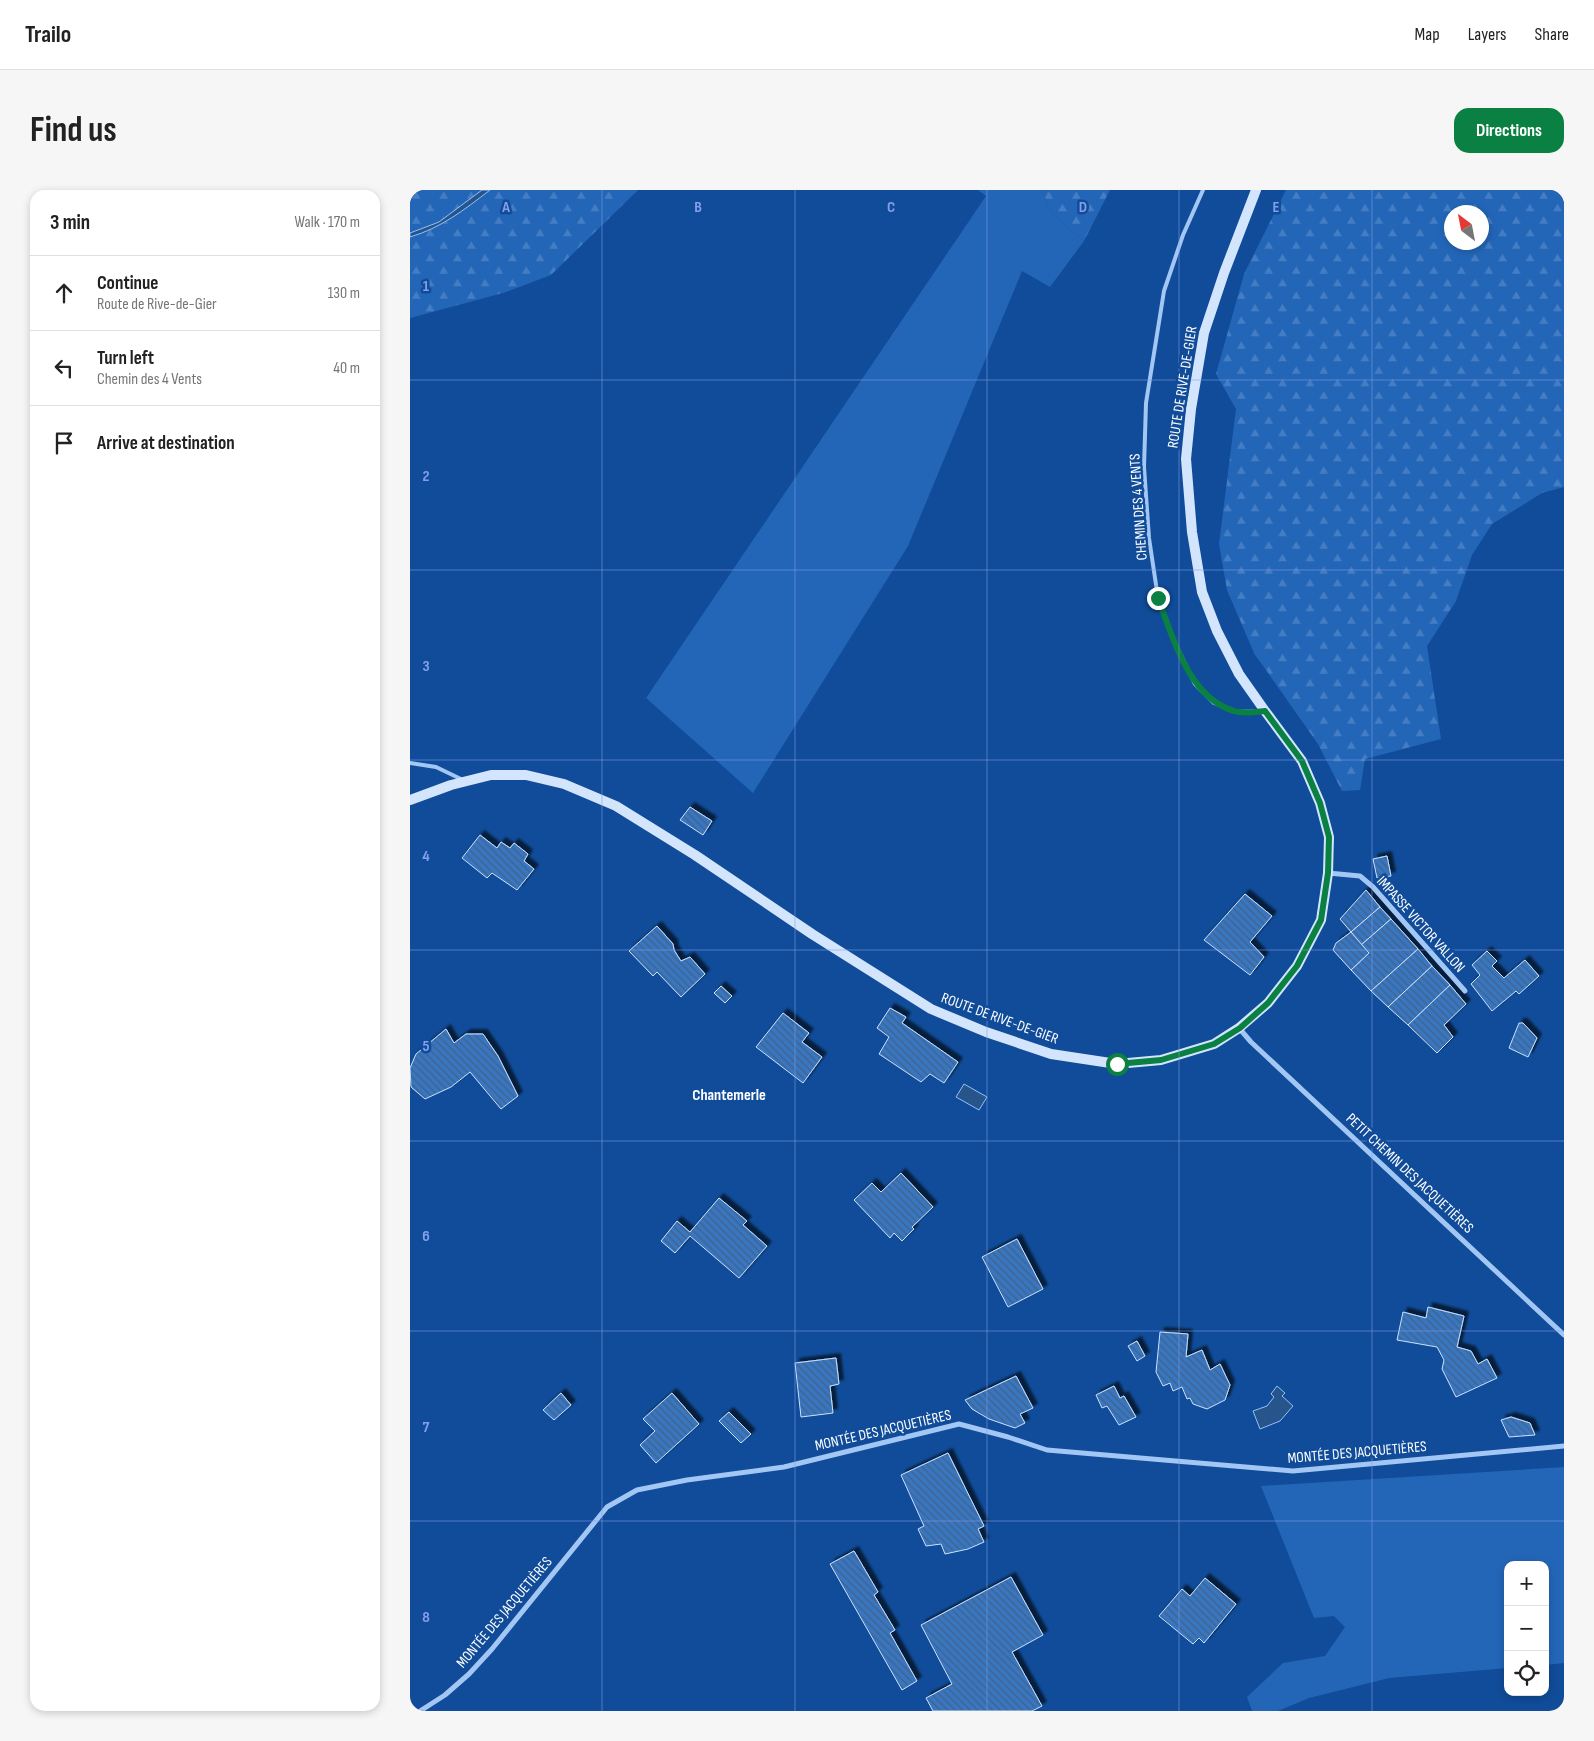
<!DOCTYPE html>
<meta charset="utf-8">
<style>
body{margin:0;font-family:"Sofia Sans Condensed",sans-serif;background:#f6f6f6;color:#222}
.controls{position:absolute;right:15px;bottom:15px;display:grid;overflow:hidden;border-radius:10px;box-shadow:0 2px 8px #0003}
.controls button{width:45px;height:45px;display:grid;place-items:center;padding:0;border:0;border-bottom:1px solid #e0e0e0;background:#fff;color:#222;font:25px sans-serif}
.compass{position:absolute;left:1034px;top:15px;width:45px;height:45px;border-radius:50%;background:#fff;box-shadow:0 2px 8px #0003;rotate:328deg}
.stop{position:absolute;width:15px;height:15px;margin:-11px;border:4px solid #0b8043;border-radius:50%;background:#fff}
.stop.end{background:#0b8043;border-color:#fff;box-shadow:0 1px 5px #0008}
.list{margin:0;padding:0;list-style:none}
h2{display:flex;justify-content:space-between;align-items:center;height:65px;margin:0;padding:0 20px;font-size:21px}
h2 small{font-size:16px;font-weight:400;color:#767676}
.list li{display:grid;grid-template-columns:32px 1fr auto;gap:15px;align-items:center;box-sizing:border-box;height:75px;padding:0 20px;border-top:1px solid #e0e0e0}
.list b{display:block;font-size:19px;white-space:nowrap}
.list p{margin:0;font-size:16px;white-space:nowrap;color:#767676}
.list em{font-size:16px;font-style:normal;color:#767676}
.icon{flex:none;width:28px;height:28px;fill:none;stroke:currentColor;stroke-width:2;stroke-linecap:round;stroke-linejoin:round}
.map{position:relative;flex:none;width:1154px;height:1521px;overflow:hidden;border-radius:15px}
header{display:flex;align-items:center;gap:30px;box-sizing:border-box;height:70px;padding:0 25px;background:#fff;border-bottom:1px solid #e0e0e0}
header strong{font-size:24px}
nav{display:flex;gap:28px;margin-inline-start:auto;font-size:18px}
.intro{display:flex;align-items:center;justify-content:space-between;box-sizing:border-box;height:120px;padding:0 30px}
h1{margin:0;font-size:35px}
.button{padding:12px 22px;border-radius:15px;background:#0b8043;color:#fff;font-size:18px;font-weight:700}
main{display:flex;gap:30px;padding:0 30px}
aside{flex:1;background:#fff;border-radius:15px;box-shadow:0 2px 8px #0003}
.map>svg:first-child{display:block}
.grass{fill:#2366b8}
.forest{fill:url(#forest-firs);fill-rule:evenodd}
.water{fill:#28548c;stroke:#93c2f8}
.building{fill:url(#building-back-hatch);stroke:#cae2fe;filter:url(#shadow)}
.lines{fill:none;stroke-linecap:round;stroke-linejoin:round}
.service{stroke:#a2c7f4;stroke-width:4}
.minor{stroke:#a2c7f4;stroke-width:5}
.secondary{stroke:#d2e5fd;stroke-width:10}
.route{stroke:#0b8043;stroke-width:6}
.grid{fill:none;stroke:#839eea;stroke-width:1;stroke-opacity:0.55}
.labels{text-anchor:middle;stroke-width:5;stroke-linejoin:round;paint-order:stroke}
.street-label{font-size:15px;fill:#fff;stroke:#104c99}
.neighbourhood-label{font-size:16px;font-weight:bold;fill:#fff;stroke:#104c99}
.grid-label{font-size:16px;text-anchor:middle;font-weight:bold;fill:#839eea;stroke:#104c99;stroke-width:5;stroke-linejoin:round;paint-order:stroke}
</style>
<header>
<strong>Trailo</strong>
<nav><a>Map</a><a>Layers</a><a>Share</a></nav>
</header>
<div class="intro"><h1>Find us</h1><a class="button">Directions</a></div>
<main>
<aside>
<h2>3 min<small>Walk · 170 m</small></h2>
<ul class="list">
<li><svg class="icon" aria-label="ahead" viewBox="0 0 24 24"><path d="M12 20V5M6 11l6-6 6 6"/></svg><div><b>Continue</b><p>Route de Rive-de-Gier</p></div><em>130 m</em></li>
<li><svg class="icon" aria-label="left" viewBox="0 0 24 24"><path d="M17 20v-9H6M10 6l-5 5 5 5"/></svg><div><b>Turn left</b><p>Chemin des 4 Vents</p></div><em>40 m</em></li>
<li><svg class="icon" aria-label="arrive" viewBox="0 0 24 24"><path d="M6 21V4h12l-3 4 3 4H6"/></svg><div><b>Arrive at destination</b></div></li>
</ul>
</aside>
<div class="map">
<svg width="1154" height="1521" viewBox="0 0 1154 1521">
<defs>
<pattern id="forest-firs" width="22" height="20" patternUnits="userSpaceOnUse" patternTransform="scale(1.25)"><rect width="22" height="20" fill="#2366b8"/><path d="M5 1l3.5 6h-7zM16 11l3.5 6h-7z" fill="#447dc3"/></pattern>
<pattern id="building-back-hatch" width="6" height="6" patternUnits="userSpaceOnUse" patternTransform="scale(1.25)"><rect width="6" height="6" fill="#3976c1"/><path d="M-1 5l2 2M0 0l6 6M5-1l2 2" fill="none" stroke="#426186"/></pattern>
<filter id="shadow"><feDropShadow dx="4.5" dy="-4.5" stdDeviation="1" flood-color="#0009"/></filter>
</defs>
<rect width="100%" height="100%" fill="#104c99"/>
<g class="grass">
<path d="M568 0H632L641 23 674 51 640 97 612 81 498 356 343 603 236 508 576 6Z"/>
<path d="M1154 1277V1473L1135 1475V1375H1098V1478L979 1488 899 1508 868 1521H842L837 1507 873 1473 915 1466 935 1437 924 1426 904 1428 851 1296Z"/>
</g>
<g class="forest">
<path d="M0 0H228L141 85 93 103 0 128Z"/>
<path d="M632 0H700L674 51 641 23Z"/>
<path d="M876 0H1154V297L1132 303 1082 334 1062 365 1046 411 1017 456 1031 549 955 569 950 600 932 601 908 554 844 463 817 400 809 354 826 219 806 184 834 84ZM1072 22V52H1042V22Z"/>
</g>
<g class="water">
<path d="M72 0H80C54 20 31 38 0 47V43L29 32Z"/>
<path d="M554 894 577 907 569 920 546 907Z"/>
<path d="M867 1196 875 1203 872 1206 883 1216 870 1231 850 1239 843 1221 857 1216 864 1207 861 1204Z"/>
</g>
<g class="building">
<path d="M280 617 302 631 293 645 270 630Z"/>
<path d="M70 645 87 658 91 652 100 658 104 653 118 664 114 671 124 679 107 700 82 683 77 688 52 668Z"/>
<path d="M977 666 981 686 967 688 963 669Z"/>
<path d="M956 700 970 717 941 742 930 729Z"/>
<path d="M835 704 862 726 840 752 854 767 840 785 794 750Z"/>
<path d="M970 717 981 729 951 755 941 742Z"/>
<path d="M981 729 1008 759 961 801 941 780 959 763 951 755Z"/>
<path d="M247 736 263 754 264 760 271 771 280 767 295 784 271 807 247 782 243 786 219 761Z"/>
<path d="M941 742 959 763 941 780 923 760 926 753Z"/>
<path d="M1008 759 1022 776 978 817 961 801Z"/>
<path d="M1077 761 1087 771 1082 776 1094 788 1115 770 1129 786 1109 804 1106 801 1082 821 1061 794 1070 785 1062 775Z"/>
<path d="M1022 776 1040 795 998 835 978 817Z"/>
<path d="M1040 795 1056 814 1034 835 1043 847 1027 863 998 835Z"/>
<path d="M311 796 322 806 315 813 304 803Z"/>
<path d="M480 818 496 827 492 833 548 872 534 893 520 884 511 892 469 864 479 847 467 838Z"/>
<path d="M373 823 399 843 392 852 412 867 393 893 346 857Z"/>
<path d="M1109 833H1113L1127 848 1118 867 1099 858Z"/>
<path d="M36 839 44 853 56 844H73L88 866 108 906 91 919 60 882 41 897 15 909 1 897 0 878 6 864Z"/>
<path d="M491 983 523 1017 502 1037 504 1039 492 1051 484 1043 480 1048 444 1010 462 993 471 1002Z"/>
<path d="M309 1008 337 1031 333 1035 357 1056 329 1088 280 1046 265 1063 251 1051 267 1031 280 1042Z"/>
<path d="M607 1049 633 1099 598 1117 572 1067Z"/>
<path d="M1018 1117 1054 1126 1047 1157 1061 1161 1068 1174 1077 1169 1087 1188 1046 1207 1032 1179 1034 1170 1027 1157 987 1150 993 1122 1016 1128Z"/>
<path d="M750 1142 778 1144 776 1167 792 1160 800 1180 810 1174 820 1195 815 1210 797 1219 783 1214 780 1208 777 1209 772 1197 763 1201 760 1193 753 1196 746 1182Z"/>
<path d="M727 1151 735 1166 727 1171 718 1156Z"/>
<path d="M426 1168 429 1194 420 1196 423 1223 391 1227 385 1173Z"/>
<path d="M606 1186 623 1218 610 1224 615 1233 605 1238 579 1229 562 1219 555 1210Z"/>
<path d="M704 1196 710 1208 714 1206 726 1227 709 1235 697 1216 692 1218 686 1205Z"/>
<path d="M151 1203 161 1215 144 1230 133 1220Z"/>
<path d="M262 1203 289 1234 246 1273 230 1255 245 1241 233 1229Z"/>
<path d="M319 1222 341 1244 331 1253 309 1231Z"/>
<path d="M1101 1227 1120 1233 1125 1245 1099 1247 1091 1230Z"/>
<path d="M538 1263 574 1336 568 1339 574 1352 558 1359 535 1364 531 1354 516 1356 508 1339 514 1336 491 1285Z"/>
<path d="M444 1361 468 1402 464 1405 485 1440 480 1443 507 1491 492 1500 420 1374Z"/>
<path d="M601 1387 633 1445 602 1462 632 1516 622 1521H523L516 1508 542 1494 511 1435Z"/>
<path d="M795 1388 826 1414 794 1453 789 1448 783 1454 749 1426 772 1399 780 1406Z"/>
</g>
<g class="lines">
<g class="service">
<path d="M793 0 773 45 754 101 736 213 734 277 739 348 748 408 764 451 785 494 804 513 826 522 852 521"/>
<path d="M0 573 26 577 53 590"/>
</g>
<g class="minor">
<path d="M918 683 950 686 963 697 1055 801"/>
<path d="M829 838 841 852 1154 1145"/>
<path d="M10 1521 35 1505 59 1484 82 1459 197 1317 227 1300 277 1290 374 1277 549 1234 598 1247 637 1260 883 1281 1154 1256"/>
</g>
<path class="secondary" d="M0 610 41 595 81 585H116L154 594 206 616 285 665 402 744 521 819 576 842 641 864 707 874 751 870 804 854 829 838 858 813 887 776 911 730 918 683 919 647 910 613 892 571 855 521 829 484 807 441 792 402 782 342 776 269 781 219 794 143 814 83 846 0"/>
</g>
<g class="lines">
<path class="route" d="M707 874 751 870 804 854 830 838 858 813 887 776 911 730 918 683 919 647 910 613 892 571 855 521C845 522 833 524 824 521 779 508 763 448 748 408"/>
</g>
<path class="grid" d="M192 0V1521M385 0V1521M577 0V1521M769 0V1521M962 0V1521M0 190H1154M0 380H1154M0 570H1154M0 760H1154M0 951H1154M0 1141H1154M0 1331H1154"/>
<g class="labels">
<g class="street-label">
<text transform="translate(772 197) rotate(-81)" y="5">ROUTE DE RIVE-DE-GIER</text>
<text transform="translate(728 317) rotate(-94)" y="5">CHEMIN DES 4 VENTS</text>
<text transform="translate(1011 734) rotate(48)" y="5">IMPASSE VICTOR VALLON</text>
<text transform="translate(590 828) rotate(20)" y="5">ROUTE DE RIVE-DE-GIER</text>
<text transform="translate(1000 983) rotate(43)" y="5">PETIT CHEMIN DES JACQUETIÈRES</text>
<text transform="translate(473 1240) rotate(-13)" y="5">MONTÉE DES JACQUETIÈRES</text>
<text transform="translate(947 1262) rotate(-5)" y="5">MONTÉE DES JACQUETIÈRES</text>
<text transform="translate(94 1422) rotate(-50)" y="5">MONTÉE DES JACQUETIÈRES</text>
</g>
<g class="neighbourhood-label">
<text x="319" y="910">Chantemerle</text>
</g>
</g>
<g class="grid-label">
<text x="96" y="22">A</text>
<text x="288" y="22">B</text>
<text x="481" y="22">C</text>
<text x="673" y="22">D</text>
<text x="866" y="22">E</text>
<text x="16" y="101">1</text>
<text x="16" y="291">2</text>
<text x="16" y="481">3</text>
<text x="16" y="671">4</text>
<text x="16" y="861">5</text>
<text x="16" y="1051">6</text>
<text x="16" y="1242">7</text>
<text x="16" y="1432">8</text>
</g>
</svg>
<div class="controls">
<button>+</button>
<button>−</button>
<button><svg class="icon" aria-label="locate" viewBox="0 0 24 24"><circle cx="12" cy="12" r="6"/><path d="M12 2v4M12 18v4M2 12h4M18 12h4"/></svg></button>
</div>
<svg class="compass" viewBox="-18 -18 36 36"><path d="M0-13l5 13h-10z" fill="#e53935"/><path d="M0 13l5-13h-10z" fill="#767676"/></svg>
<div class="stop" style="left:707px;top:874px"></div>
<div class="stop end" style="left:748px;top:408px"></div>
</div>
</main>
